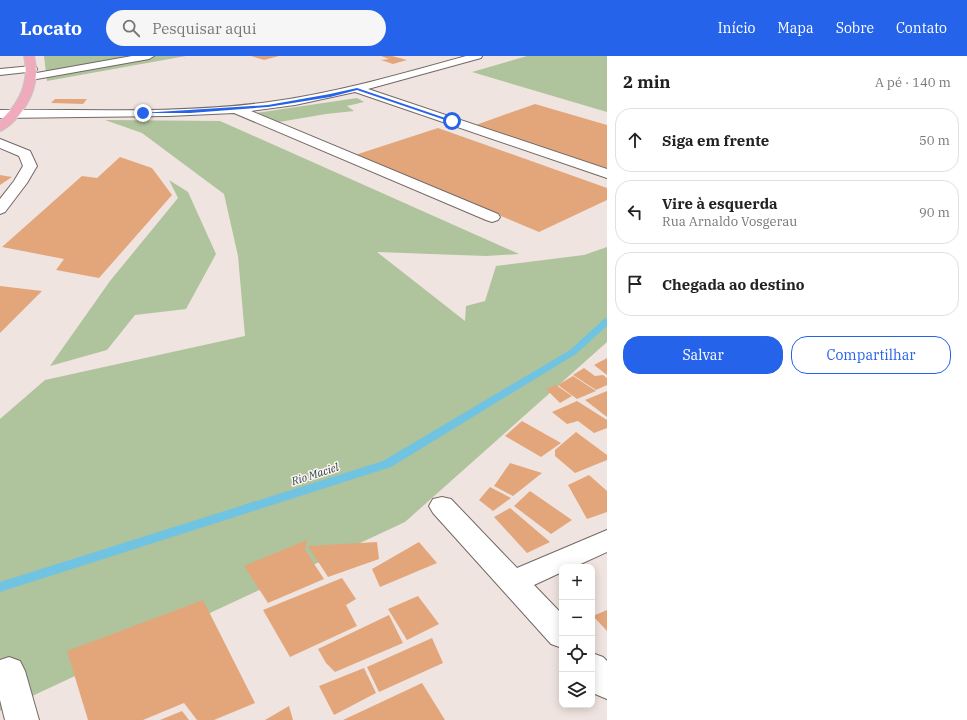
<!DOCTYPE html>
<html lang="pt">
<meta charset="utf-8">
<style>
body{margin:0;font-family:"IBM Plex Serif",serif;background:#f6f6f6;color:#222}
.controls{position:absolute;right:12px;bottom:12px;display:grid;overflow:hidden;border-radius:8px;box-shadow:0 2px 10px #0003}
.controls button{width:36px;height:36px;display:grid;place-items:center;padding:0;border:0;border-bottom:1px solid #e0e0e0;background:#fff;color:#222;font:20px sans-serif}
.stop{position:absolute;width:12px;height:12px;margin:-9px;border:3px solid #2563eb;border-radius:50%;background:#fff}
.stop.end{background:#2563eb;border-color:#fff;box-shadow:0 1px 4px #0008}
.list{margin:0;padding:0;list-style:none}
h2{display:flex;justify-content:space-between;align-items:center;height:52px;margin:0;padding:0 16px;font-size:17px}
h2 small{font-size:13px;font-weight:400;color:#767676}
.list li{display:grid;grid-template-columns:26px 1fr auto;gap:12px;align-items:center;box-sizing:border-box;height:64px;margin:0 8px 8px;padding:0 8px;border:1px solid #e0e0e0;border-radius:16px}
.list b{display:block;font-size:15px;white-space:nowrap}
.list p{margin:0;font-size:13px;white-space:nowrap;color:#767676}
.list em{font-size:13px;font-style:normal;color:#767676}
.actions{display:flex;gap:8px;padding:12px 16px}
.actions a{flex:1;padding:9px 0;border:1px solid #2563eb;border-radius:16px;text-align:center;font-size:14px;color:#2563eb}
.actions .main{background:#2563eb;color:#fff}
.icon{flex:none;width:22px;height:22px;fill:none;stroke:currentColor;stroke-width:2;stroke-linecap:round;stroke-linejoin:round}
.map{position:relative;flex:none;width:607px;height:664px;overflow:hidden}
header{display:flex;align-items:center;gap:24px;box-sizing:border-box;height:56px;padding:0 20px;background:#2563eb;color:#fff}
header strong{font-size:19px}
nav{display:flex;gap:22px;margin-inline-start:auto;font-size:14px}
.search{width:280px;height:36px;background:#f6f6f6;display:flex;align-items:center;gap:10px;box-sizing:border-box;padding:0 14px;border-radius:22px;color:#767676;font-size:15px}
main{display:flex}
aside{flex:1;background:#fff}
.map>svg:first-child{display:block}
.green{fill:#afc39c}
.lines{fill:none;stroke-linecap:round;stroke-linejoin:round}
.stream{fill:#70c4e2;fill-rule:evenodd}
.building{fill:#e3a67b}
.minor-casing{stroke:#736865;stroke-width:2}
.major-casing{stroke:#c7c6c5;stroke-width:2}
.minor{fill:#fff;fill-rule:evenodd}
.major{fill:#efabbb;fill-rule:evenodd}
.route{fill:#2563eb}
.labels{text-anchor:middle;stroke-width:3;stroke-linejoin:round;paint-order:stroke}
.water-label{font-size:11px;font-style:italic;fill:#1f4552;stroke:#fef2ed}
</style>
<header>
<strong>Locato</strong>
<div class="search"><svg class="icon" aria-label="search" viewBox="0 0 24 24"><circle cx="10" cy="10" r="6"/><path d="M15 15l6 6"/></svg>Pesquisar aqui</div>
<nav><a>Início</a><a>Mapa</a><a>Sobre</a><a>Contato</a></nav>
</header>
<main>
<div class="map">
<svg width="607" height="664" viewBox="0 0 607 664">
<rect width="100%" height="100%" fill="#f0e4e0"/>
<g class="green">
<path d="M44 0H186L47 25Z"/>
<path d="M527 0H607V56L472 16Z"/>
<path d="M357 42 364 46 347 50 354 55 326 58 279 66 256 57Z"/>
<path d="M105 64 220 65 519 198 486 200 377 196 465 265 466 250 485 245 496 210 584 199 607 191V286L405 466 0 655V363L45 324 245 280 238 200 224 138 142 77Z"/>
<path d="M169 124 188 136 216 198 186 253 135 259 107 294 50 310 110 225 178 142Z"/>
</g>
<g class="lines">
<path class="stream" d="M607 262V270L576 298 391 411 0 536V526L383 405 570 294 604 263Z"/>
</g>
<g class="building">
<path d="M251 0H279L264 4Z"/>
<path d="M381 0H392L407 4 393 8 381 4 389 3Z"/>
<path d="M55 43H87L83 48 51 47Z"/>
<path d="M535 48 607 69V113L473 70Z"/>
<path d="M438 72 607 132V144L539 176 355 99Z"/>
<path d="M120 101 152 112 172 139 99 222 56 214 64 203 2 191 82 120 97 122Z"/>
<path d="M0 119 12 121 0 129Z"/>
<path d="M0 230 42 235 0 277Z"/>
<path d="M607 302V319L594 309Z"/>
<path d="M584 312 595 320 603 319 607 322V329L596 334 573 319Z"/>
<path d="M573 320 596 335 577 343 558 329Z"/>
<path d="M556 329 572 340 560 347 546 333Z"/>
<path d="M607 335V361L585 344Z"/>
<path d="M577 345 607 364V372L594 377 578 365 567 368 552 356Z"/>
<path d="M522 365 561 387 541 401 505 380Z"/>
<path d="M576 376 607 399V404L575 417 555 400V394Z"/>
<path d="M510 407 542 417 513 440 494 430Z"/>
<path d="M589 419 607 435V456L587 463 568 429Z"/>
<path d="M490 431 511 442 493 455 479 444Z"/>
<path d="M530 435 572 464 551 478 514 450Z"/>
<path d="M510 452 550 486 527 497 494 461Z"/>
<path d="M307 484 305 494 324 523 268 547 244 510Z"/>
<path d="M377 486 379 503 328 521 308 490Z"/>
<path d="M419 486 437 507 380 531 372 513Z"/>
<path d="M342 522 356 543 346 549 357 570 290 601 263 554Z"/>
<path d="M418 540 439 568 407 584 388 553Z"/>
<path d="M203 544 255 647 214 664H197L184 647 143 664H88L67 595Z"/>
<path d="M607 554V575L593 560Z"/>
<path d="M389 559 403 587 335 616 326 607 318 593Z"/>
<path d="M432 582 443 607 379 636 367 611Z"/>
<path d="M364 612 376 637 334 659 319 630Z"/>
<path d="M422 627 445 664H343Z"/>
<path d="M289 650 293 664H265Z"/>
<path d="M182 655 189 664H160Z"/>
</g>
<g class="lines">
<defs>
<g id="minor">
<path d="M132 0H154L149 3 31 24 26 21 31 18Z"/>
<path d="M466 0H482L481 2 368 33 607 113V122L355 36 295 49 251 55 498 158 500 161 498 164 492 166 486 164 234 57 168 60 0 62V54C89 53 180 58 269 46 336 37 401 18 466 0Z"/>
<path d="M32 10 36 11 37 13 36 15 0 19V13Z"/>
<path d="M0 83 30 95 37 110 27 127 5 156 0 158V143L14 125 23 110 19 100 0 92Z"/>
<path d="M442 441 451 443 517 512 607 474V496L574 511H562V516L534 529 562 558V592L551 588 433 457 429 450 433 443Z"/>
<path d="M592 597 603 601 607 605V643L595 638 592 634Z"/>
<path d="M9 601 20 605 25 615 39 664H5L0 644V604Z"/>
</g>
<path id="major" d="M24 0H34C40 25 32 45 15 64 11 68 6 73 0 75V65C20 47 30 26 24 0Z"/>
</defs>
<use href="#minor" class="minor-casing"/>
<use href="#major" class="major-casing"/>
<use href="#minor" class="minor"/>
<use href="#major" class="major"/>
</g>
<path class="route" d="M357 32 454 65 451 66 357 34 330 41 268 51 190 57H141L268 49 330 38Z"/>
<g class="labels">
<g class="water-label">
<text transform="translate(315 418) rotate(-18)" y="4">Rio Maciel</text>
</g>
</g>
</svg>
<div class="controls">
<button>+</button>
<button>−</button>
<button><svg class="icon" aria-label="locate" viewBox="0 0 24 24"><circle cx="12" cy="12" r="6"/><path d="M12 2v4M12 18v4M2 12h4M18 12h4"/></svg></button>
<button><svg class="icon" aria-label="layers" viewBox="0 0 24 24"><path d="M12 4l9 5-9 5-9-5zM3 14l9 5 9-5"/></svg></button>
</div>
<div class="stop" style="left:452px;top:65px"></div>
<div class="stop end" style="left:143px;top:57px"></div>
</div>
<aside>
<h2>2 min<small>A pé · 140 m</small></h2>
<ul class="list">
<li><svg class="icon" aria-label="ahead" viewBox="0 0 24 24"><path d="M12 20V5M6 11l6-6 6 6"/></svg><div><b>Siga em frente</b></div><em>50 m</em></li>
<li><svg class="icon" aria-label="left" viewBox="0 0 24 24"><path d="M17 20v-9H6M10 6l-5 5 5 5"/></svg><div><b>Vire à esquerda</b><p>Rua Arnaldo Vosgerau</p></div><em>90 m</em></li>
<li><svg class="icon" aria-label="arrive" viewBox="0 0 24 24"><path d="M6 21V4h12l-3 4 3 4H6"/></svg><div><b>Chegada ao destino</b></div></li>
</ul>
<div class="actions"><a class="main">Salvar</a><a>Compartilhar</a></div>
</aside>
</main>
